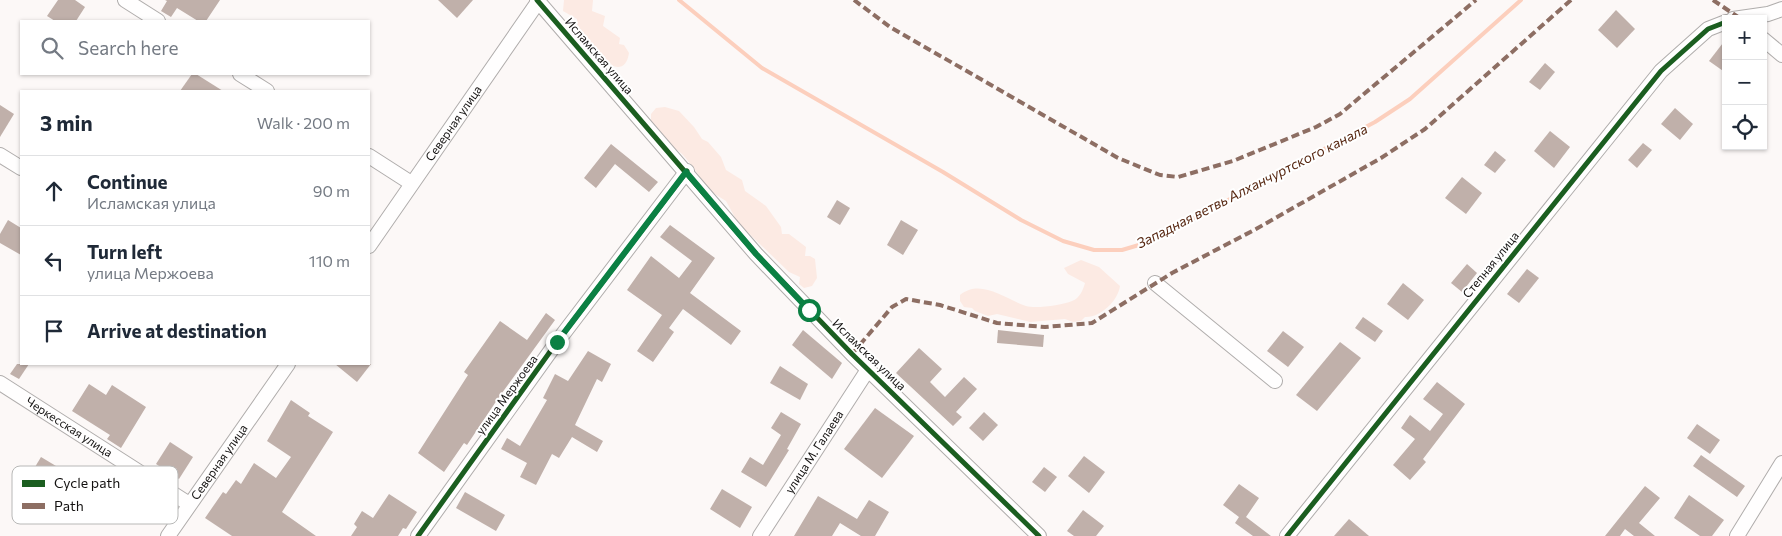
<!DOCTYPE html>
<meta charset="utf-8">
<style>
body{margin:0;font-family:Commissioner,sans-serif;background:#f2f2f3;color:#1f2937}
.controls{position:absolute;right:15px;top:15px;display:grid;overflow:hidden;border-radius:0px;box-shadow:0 1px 4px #0004}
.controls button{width:45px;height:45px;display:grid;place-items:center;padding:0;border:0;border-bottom:1px solid #e0e1e3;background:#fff;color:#1f2937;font:25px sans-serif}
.stop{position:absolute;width:15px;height:15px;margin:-11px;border:4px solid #0b8043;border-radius:50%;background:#fff}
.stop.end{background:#0b8043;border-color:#fff;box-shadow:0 1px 5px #0008}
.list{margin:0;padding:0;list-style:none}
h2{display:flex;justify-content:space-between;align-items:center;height:65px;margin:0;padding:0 20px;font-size:21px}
h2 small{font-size:16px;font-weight:400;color:#747a83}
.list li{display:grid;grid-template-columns:32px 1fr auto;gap:15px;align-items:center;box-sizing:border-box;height:70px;padding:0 20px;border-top:1px solid #e0e1e3}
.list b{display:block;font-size:19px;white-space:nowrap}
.list p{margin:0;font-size:16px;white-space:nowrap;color:#747a83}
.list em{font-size:16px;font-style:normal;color:#747a83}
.icon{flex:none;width:28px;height:28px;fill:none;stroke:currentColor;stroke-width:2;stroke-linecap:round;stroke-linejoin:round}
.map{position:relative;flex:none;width:1782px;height:536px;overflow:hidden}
.search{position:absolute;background:#fff;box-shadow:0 1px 4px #0004;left:20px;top:20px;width:350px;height:55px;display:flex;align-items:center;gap:12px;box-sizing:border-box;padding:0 18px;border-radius:0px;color:#747a83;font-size:19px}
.panel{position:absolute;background:#fff;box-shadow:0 1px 4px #0004;left:20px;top:90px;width:350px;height:275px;border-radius:0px}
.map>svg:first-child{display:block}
.green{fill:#fceae3}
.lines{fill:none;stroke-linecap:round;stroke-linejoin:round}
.stream{stroke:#fccfbd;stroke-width:4}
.building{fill:#c0b0aa}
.minor-casing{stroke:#b0adac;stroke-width:16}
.minor{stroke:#fffefe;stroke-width:14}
.quiet{stroke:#8d6e63;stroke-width:4;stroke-dasharray:8 4;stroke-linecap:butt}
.cycleway-casing{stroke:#fff;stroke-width:8}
.cycleway{stroke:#1b5e20;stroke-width:5}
.route{stroke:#0b8043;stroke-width:6}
.labels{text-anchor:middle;stroke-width:4;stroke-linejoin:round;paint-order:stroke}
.street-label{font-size:12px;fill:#131110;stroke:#fff}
.water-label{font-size:14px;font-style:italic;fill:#562610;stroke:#fff}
.key{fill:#fff;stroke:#b8b8b7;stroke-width:1}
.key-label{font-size:14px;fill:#131110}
</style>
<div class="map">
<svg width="1782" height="536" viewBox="0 0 1782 536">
<rect width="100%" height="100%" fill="#fcf8f7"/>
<g class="green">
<path d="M564 0H593L592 11 605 16 603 26 620 38 619 44 624 45 629 53C626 72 614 69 601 59L599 52 588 45 586 37 576 28 577 19 563 11Z"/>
<path d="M665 107 679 111 694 127 702 139 708 142 721 157 726 170 742 180 745 191 766 206 781 227 782 234H789L806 247 805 256H810L815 259 817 278 812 286 804 288 799 284 800 277 789 272 738 223 726 201 705 188C704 180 689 162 683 155 678 149 670 148 665 141L667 139 658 133 656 127 651 124V114L656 108Z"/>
<path d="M1081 260 1099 267 1120 286C1118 301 1100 318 1085 317L1081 321 1073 322 1065 319 1030 322 997 314 988 316 975 311 972 308 964 307 960 301V295C981 278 1005 299 1026 306 1036 309 1062 305 1072 301 1080 298 1083 290 1085 283L1068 274 1064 268Z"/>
</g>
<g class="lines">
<path class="stream" d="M679 0 762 68 943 172 1021 220 1063 241 1094 250H1122L1149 242 1375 122 1410 99 1521 0"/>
</g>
<g class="building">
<path d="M58 0H75L85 7 76 21H55L47 16Z"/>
<path d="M165 0H220L206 21H198L177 8 171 17 161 11 167 1Z"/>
<path d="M438 0H473L457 18Z"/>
<path d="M1616 10 1635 29 1617 48 1598 30Z"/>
<path d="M1726 39V73L1709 61Z"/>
<path d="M1545 63 1555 72 1540 90 1529 82Z"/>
<path d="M192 74H196L223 91H180Z"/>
<path d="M0 105 14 114 0 137Z"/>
<path d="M1675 108 1693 124 1680 140 1661 124Z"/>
<path d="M1550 131 1570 147 1554 168 1534 151Z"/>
<path d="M1643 143 1652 150 1637 168 1628 160Z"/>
<path d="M611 144 658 182 649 192 615 164 596 188 584 178Z"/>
<path d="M1495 151 1506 160 1495 173 1484 165Z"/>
<path d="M1462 177 1482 193 1466 214 1445 198Z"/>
<path d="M837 200 850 208 840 225 827 217Z"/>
<path d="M8 220 21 228V255L0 243V234Z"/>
<path d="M901 220 918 230 903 255 887 245Z"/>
<path d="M670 225 715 258 690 293 741 331 731 345 683 309 669 328 674 332 653 362 637 351 662 315 627 290 651 256 679 278 692 261 660 237Z"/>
<path d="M1467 264 1477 273 1462 292 1451 283Z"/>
<path d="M1527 269 1539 278 1519 303 1507 294Z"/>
<path d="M1403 283 1424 300 1408 320 1387 304Z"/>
<path d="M546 313 555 320 499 397 467 445 464 443 444 472 418 453 468 375 464 372 500 321 527 340Z"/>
<path d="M1363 317 1383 331 1375 342 1355 328Z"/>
<path d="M803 330 842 363 832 379 792 345Z"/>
<path d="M998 330 1044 335 1043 347 997 343Z"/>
<path d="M1283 331 1304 347 1288 367 1267 351Z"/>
<path d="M1340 342 1361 358 1317 411 1296 395Z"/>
<path d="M919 348 942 369 930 382 945 397 964 377 977 389 956 412 962 417 953 426 896 373Z"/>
<path d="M588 351 611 364 602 382 597 379 575 425 603 441 597 452 572 437 559 458 552 454 536 485 520 477 527 463 501 449 507 438 520 446 547 400 543 398 555 374 568 381Z"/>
<path d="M17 364H29L19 379 10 374Z"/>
<path d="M335 364H371L357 382Z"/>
<path d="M780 366 808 384 800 400 770 383Z"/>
<path d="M1437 382 1465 404 1423 459 1426 462 1410 480 1393 465 1415 439 1401 428 1410 415 1430 431 1443 414 1423 399Z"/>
<path d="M89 384 106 395 112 385 146 407 121 448 107 439 110 435 72 411Z"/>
<path d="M291 400 310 413 308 416 333 432 282 512 316 536H232L205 518 223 492 226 494 236 480 241 484 254 463 276 478 291 457 267 441Z"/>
<path d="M875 408 914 436 882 478 844 449Z"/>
<path d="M781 412 801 424 787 449 789 450 766 487 741 472 750 457 763 465 781 435 771 428Z"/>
<path d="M984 412 998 425 983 441 969 428Z"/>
<path d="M1697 424 1720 440 1710 454 1687 438Z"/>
<path d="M170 442 193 457 179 479 156 464Z"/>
<path d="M1701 455 1745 486 1737 497 1693 466Z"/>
<path d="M1084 456 1105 472 1089 493 1068 476Z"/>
<path d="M41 457 66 472 51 497 26 482Z"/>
<path d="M1044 467 1057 477 1045 492 1032 482Z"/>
<path d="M1239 484 1259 498 1246 517 1271 536H1253L1235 523 1239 517 1223 505Z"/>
<path d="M1645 486 1660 498 1639 523 1655 536H1634L1625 529 1620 536H1605Z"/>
<path d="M722 489 752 507 740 528 710 509Z"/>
<path d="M465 492 505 515 496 531 456 508Z"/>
<path d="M389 494 417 512 406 529 403 528 398 536H351L357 527 354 524 362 511 373 518Z"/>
<path d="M1689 495 1724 520 1712 536H1700L1674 518Z"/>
<path d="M818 496 857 519 869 500 889 512 875 536H861L840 523 832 536H794Z"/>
<path d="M1083 510 1104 526 1096 536H1074L1067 531Z"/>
<path d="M1349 519 1369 536H1334Z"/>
</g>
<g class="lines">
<defs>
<g id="minor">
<path d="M125 0 158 21"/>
<path d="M537 0 756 254 852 354 1039 536"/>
<path d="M1733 19 1768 14 1782 9"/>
<path d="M1763 39 1782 55"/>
<path d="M240 74 267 91"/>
<path d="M0 155 21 168"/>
<path d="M369 156 411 183"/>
<path id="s1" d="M369 246 538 2"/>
<path d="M1155 283 1275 381"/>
<path id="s2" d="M0 383 189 504"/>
<path id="s3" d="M168 536 288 364"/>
<path d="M418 536 557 342 687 171"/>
<path id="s4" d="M760 536 869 368"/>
<path d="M1287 536 1661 71 1708 29 1726 22"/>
<path d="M1737 536 1782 463"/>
</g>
</defs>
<use href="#minor" class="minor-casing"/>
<use href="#minor" class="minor"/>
<g class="quiet">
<path d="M854 0 890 27 1118 158 1160 175 1178 177 1233 161 1316 127 1340 114 1476 0"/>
<path d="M1713 0 1738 17"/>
<path d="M852 354 892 307 906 299 940 305 997 323 1045 327 1092 323 1172 273 1256 229 1381 158 1425 129 1571 0"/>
</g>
<defs>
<g id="cycleway">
<path d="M537 0 756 254 852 354 1039 536"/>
<path d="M418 536 557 342 687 171"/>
<path d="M1287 536 1661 71 1708 29 1726 22"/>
</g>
</defs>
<use href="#cycleway" class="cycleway-casing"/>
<use href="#cycleway" class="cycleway"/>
</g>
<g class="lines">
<path class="route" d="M557 342 686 172 756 254 809 310"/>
</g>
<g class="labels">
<g class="street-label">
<text transform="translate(599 56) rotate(49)" y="4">Исламская улица</text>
<text dy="4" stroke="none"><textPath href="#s1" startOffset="149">Северная улица</textPath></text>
<text transform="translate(1491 265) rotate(-51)" y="4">Степная улица</text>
<text transform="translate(869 355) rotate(44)" y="4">Исламская улица</text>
<text transform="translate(507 395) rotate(-54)" y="4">улица Мержоева</text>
<text dy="4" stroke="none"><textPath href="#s2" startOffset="82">Черкесская улица</textPath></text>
<text dy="4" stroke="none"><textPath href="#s4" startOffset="100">улица М. Галаева</textPath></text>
<text dy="4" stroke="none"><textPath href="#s3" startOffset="90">Северная улица</textPath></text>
</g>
<g class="water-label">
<text transform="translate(1252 186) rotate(-27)" y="5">Западная ветвь Алханчуртского канала</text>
</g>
</g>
<rect x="12" y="466" width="166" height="58" rx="8" class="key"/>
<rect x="22" y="480" width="23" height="7" fill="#1b5e20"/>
<rect x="22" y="503" width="23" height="6" fill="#8d6e63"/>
<g class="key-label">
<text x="54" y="488">Cycle path</text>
<text x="54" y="511">Path</text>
</g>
</svg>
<div class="controls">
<button>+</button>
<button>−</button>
<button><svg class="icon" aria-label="locate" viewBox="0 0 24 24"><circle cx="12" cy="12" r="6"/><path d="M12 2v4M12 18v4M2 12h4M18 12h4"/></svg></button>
</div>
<div class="stop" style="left:809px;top:310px"></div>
<div class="stop end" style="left:557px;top:342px"></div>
<div class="search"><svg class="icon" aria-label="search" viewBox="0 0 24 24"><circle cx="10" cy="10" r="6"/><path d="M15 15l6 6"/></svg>Search here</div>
<section class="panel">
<h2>3 min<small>Walk · 200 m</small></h2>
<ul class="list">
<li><svg class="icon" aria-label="ahead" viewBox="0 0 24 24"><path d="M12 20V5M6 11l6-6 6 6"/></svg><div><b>Continue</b><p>Исламская улица</p></div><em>90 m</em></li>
<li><svg class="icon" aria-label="left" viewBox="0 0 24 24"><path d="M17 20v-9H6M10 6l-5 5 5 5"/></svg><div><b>Turn left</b><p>улица Мержоева</p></div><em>110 m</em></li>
<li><svg class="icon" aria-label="arrive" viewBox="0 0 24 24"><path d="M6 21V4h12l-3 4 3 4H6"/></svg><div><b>Arrive at destination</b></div></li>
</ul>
</section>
</div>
